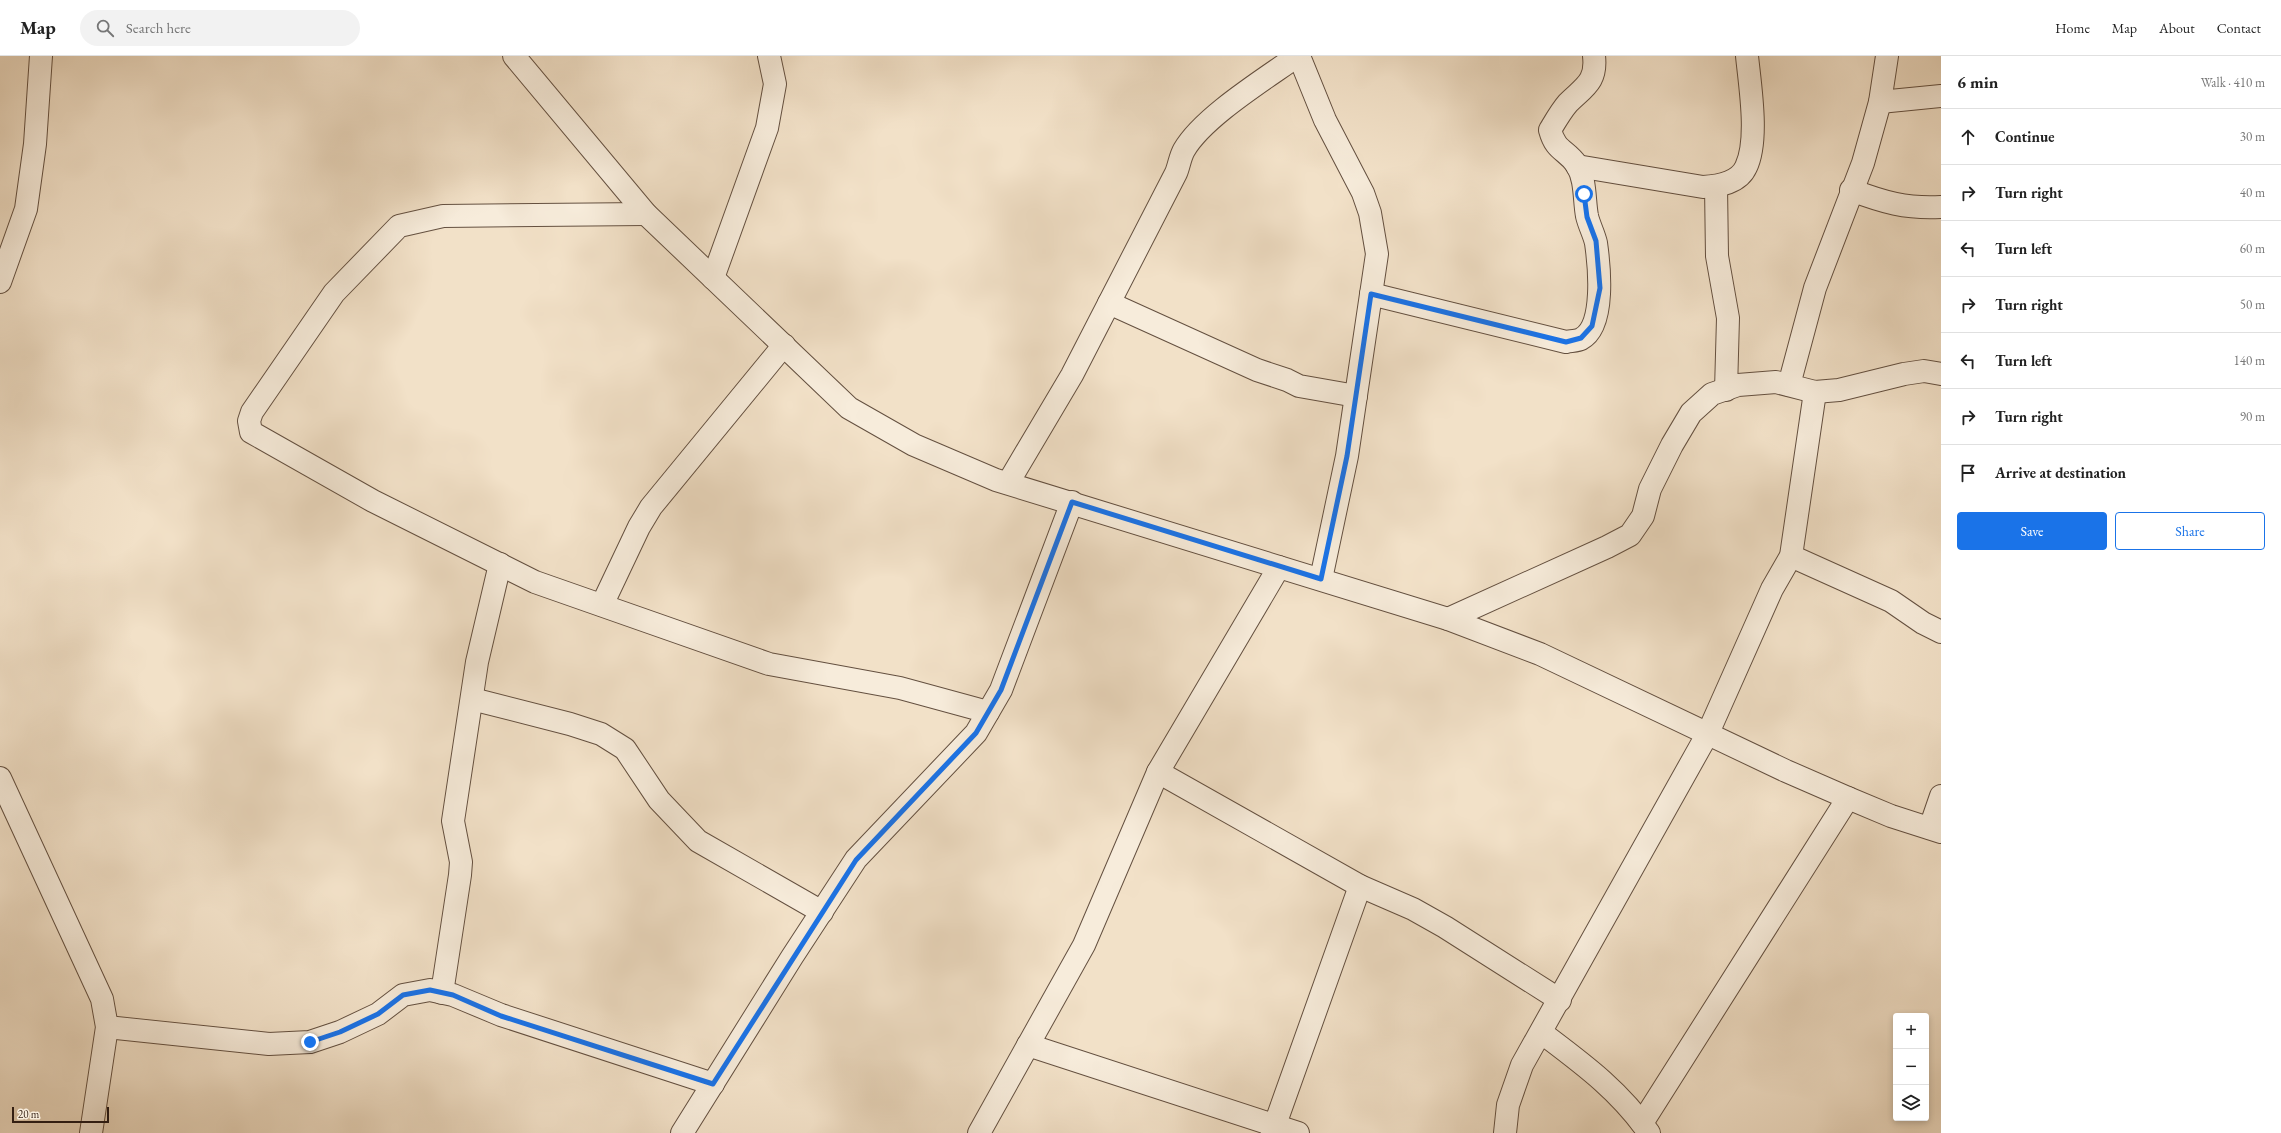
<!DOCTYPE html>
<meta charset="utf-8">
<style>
body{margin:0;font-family:"EB Garamond",serif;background:#f2f2f2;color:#222}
.controls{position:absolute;right:12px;bottom:12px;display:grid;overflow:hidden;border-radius:4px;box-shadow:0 2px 6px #0003}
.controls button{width:36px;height:36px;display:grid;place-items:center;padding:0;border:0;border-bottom:1px solid #e0e0e0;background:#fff;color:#222;font:20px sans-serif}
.scale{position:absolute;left:12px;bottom:10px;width:97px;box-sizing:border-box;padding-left:4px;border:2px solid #341f12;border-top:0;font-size:11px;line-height:14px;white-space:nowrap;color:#341f12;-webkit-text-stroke:3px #f7ecdb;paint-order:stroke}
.stop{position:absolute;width:12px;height:12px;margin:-9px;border:3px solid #1a73e8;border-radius:50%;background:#fff}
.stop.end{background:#1a73e8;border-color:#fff;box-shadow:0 1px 4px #0008}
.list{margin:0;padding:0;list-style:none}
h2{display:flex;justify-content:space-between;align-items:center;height:52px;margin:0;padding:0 16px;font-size:17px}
h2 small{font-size:13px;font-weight:400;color:#767676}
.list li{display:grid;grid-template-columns:26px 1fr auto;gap:12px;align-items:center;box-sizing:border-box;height:56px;padding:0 16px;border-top:1px solid #e0e0e0}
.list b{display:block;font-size:15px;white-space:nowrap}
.list em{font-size:13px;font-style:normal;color:#767676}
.actions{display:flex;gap:8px;padding:12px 16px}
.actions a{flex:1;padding:9px 0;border:1px solid #1a73e8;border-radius:4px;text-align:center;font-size:14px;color:#1a73e8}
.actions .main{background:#1a73e8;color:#fff}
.icon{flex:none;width:22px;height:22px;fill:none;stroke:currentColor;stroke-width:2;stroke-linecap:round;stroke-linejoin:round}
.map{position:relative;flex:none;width:1941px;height:1077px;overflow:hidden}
header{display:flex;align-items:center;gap:24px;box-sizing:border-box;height:56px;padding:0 20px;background:#fff;border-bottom:1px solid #e0e0e0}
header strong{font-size:19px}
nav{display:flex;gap:22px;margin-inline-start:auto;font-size:14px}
.search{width:280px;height:36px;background:#f2f2f2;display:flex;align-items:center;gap:10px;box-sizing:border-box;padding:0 14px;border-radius:22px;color:#767676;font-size:15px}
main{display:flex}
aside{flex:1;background:#fff}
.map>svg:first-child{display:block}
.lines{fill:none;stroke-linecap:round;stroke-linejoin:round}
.minor-casing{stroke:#645040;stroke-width:24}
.minor{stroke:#f7ecdb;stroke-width:22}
.route{stroke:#1a73e8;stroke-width:5}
</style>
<header>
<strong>Map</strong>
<div class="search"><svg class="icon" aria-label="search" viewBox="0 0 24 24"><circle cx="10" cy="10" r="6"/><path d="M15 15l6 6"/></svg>Search here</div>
<nav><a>Home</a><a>Map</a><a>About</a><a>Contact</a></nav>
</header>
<main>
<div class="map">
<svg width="1941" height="1077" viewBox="0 0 1941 1077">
<rect width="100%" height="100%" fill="#f2e1c8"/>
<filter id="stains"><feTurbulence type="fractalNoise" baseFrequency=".005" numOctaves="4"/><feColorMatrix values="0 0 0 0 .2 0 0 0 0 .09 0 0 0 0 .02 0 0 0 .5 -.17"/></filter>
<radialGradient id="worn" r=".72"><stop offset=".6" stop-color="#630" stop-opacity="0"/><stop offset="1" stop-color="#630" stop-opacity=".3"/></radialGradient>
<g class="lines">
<defs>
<g id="minor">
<path d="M514 0 646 158 849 352 914 389 996 424 1448 563 1540 598 1786 715 1848 742 1891 760 1941 776"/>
<path d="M1299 0 1325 64 1363 137 1370 157 1377 198 1347 400 1321 523"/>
<path d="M1880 46 1941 40"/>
<path d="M1577 110 1703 131C1719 130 1739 127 1746 111 1759 84 1750 30 1747 0"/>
<path d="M1716 130 1717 200 1728 262 1726 334"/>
<path d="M1851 134C1883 146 1906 153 1941 151"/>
<path d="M646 158 443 160 399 170 334 237 252 356 249 365 251 376 373 445 535 526 769 608 900 632 988 656"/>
<path d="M713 222 767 72 775 28 769 0"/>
<path d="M0 226 26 153 35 88 41 0"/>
<path d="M1371 238 1566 286C1570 285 1577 285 1581 283 1606 270 1599 208 1596 187 1594 178 1589 169 1587 160 1584 144 1586 124 1577 109 1566 93 1556 96 1550 74 1556 64 1561 55 1568 47 1584 31 1597 26 1594 0"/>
<path d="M1109 247 1257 314 1287 324 1299 330 1356 340"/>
<path d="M1789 329 1815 232 1863 107 1880 46 1887 0"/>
<path d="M1008 427 1072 319 1176 117C1179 110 1180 101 1184 94 1203 61 1265 23 1297 0"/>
<path d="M1791 500 1891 545 1923 567 1941 576"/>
<path d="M602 549 639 471 651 451 784 289"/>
<path d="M1448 563 1607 491 1630 479 1643 460 1650 433 1672 389 1691 357 1712 338 1738 329 1776 326 1815 336 1839 334 1904 318 1924 315 1941 318"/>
<path d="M472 643 570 668 601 678 625 693 659 744 698 785 822 856"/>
<path d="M1158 716 1360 830 1413 853 1445 871 1560 944"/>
<path d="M0 722 102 943 107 971 91 1077"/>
<path d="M1930 772 1941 740"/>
<path d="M442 937 460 819 461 806 453 765 477 606 500 508"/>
<path d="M107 971 269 988 310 986 340 976 378 958 403 939 430 934 453 939 501 959 713 1028"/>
<path d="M1542 977C1583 1008 1619 1034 1649 1077"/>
<path d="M1028 989 1298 1077"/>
<path d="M1642 1067 1848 742"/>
<path d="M682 1077 792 901 856 803 976 677 1001 634 1072 446"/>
<path d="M979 1077 1084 889 1158 716 1279 511"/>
<path d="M1272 1077 1360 830"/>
<path d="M1505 1077 1508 1049 1522 1009 1708 677 1772 533 1791 500 1815 336"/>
</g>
</defs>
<use href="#minor" class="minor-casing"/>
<use href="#minor" class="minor"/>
</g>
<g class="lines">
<path class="route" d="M310 986 340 976 378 958 403 939 430 934 453 939 501 960 713 1028 856 804 976 677 1001 634 1072 446 1321 523 1347 400 1371 238 1566 286 1581 282 1592 270 1600 232 1596 185 1587 161 1584 138"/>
</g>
<rect width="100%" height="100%" filter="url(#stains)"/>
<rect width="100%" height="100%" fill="url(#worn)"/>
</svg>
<div class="controls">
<button>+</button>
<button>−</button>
<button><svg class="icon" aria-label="layers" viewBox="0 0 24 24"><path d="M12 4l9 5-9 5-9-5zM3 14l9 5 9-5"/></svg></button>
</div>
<div class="scale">20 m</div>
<div class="stop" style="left:1584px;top:138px"></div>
<div class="stop end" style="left:310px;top:986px"></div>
</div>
<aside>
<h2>6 min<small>Walk · 410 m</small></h2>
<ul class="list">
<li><svg class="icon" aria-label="ahead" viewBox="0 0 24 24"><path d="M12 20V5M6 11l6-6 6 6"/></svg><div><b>Continue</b></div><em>30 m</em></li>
<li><svg class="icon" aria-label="right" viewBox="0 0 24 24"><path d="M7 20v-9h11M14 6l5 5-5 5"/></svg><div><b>Turn right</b></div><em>40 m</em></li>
<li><svg class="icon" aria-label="left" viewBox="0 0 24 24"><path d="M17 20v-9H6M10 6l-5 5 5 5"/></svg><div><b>Turn left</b></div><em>60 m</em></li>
<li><svg class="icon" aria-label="right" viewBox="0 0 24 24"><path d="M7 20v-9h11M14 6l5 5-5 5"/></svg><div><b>Turn right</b></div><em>50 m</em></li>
<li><svg class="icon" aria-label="left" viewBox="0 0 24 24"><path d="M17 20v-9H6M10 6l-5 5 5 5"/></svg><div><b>Turn left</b></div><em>140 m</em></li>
<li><svg class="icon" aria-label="right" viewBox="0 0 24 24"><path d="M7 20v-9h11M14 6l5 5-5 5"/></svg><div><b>Turn right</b></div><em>90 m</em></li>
<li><svg class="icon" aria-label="arrive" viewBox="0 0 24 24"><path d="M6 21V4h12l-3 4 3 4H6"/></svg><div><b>Arrive at destination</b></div></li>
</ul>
<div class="actions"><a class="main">Save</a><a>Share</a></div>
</aside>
</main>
